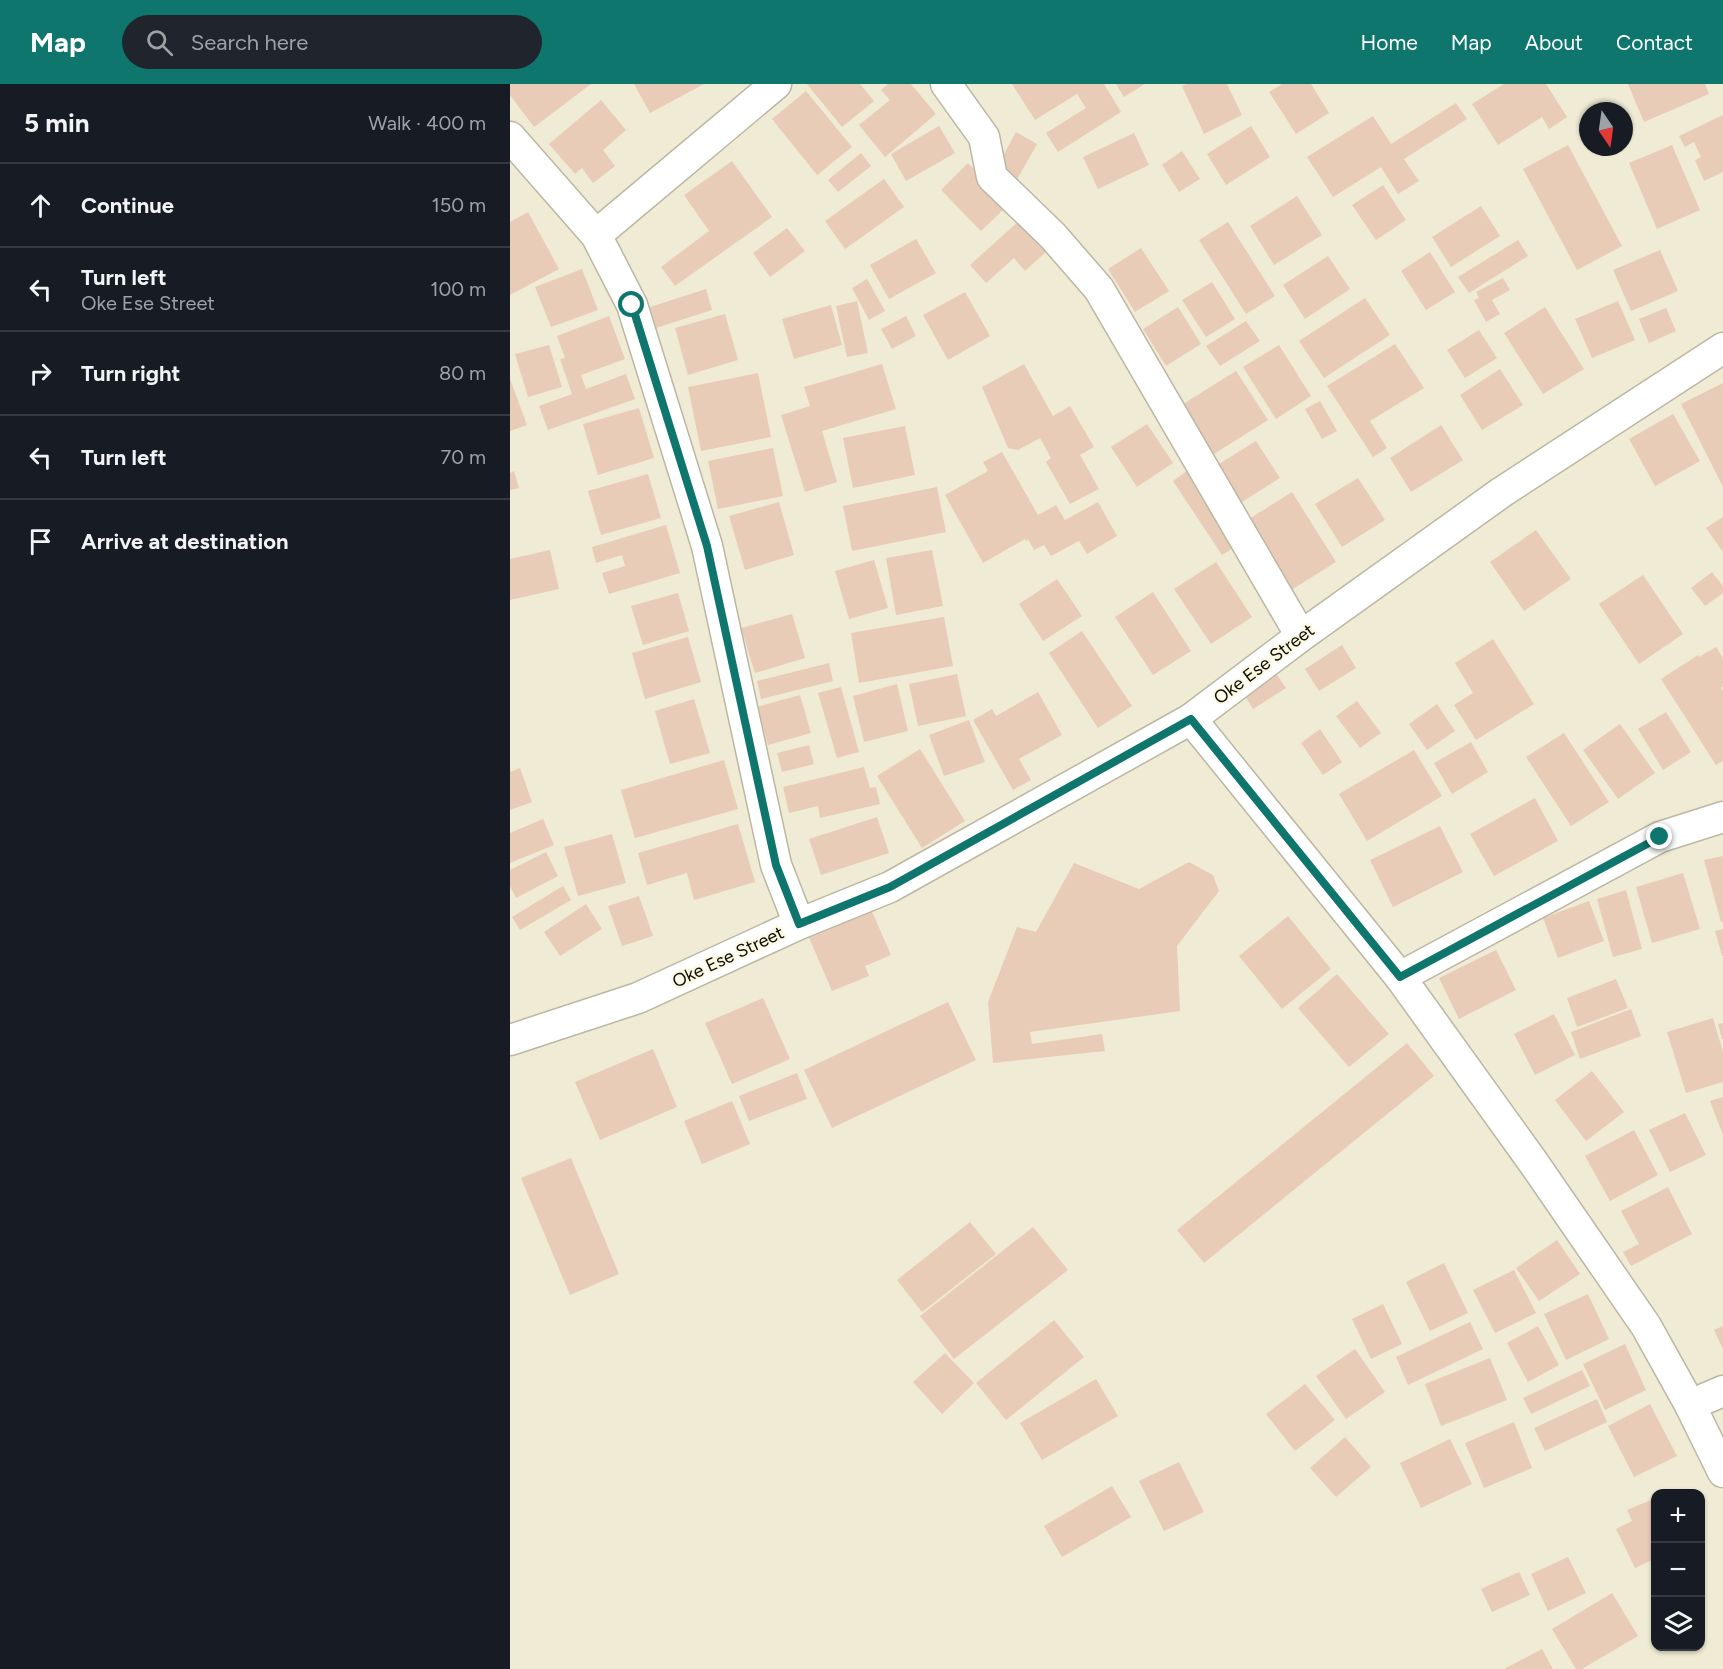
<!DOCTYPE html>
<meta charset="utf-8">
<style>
body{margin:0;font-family:Figtree,sans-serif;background:#20242c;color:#f1f3f6}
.controls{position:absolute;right:18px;bottom:18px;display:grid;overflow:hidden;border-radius:12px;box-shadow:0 2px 4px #0004}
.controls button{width:54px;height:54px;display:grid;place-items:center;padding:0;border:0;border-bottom:2px solid #363941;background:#171b24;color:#f1f3f6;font:30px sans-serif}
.compass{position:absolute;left:1069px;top:18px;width:54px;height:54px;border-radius:50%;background:#171b24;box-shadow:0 2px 4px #0004;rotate:167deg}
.stop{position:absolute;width:18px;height:18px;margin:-14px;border:4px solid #0f766e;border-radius:50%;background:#fff}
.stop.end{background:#0f766e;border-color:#fff;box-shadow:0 2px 6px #0008}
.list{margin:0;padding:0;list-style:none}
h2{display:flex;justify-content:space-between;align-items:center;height:78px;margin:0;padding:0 24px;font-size:26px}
h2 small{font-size:20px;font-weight:400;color:#9ea1a6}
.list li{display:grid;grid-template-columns:39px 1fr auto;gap:18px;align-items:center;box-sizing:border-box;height:84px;padding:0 24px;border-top:2px solid #363941}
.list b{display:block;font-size:22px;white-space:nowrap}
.list p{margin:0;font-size:20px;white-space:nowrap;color:#9ea1a6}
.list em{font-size:20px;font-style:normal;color:#9ea1a6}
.icon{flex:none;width:33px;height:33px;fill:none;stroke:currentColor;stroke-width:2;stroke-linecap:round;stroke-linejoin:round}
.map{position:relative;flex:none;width:1213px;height:1585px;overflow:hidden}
header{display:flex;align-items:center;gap:36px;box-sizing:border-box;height:84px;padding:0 30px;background:#0f766e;color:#fff}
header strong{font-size:28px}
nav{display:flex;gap:33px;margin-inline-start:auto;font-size:21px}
.search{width:420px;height:54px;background:#20242c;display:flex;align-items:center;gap:15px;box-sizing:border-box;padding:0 21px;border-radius:33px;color:#9ea1a6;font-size:22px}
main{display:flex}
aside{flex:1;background:#171b24}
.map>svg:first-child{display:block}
.building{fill:#e9ccb8}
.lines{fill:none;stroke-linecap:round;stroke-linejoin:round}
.street-casing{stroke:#bbb7a2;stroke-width:33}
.street{stroke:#fff;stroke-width:30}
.route{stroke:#0f766e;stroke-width:8}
.labels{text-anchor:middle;stroke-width:4.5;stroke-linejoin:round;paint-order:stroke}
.street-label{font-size:18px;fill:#0e0c06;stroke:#fcf9e2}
</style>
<header>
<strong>Map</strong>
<div class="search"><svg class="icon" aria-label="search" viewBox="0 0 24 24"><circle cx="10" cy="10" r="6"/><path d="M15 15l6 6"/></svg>Search here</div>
<nav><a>Home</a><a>Map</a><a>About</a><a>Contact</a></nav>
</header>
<main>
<aside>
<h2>5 min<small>Walk · 400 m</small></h2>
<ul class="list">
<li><svg class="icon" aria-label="ahead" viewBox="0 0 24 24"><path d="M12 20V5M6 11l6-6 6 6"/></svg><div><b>Continue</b></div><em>150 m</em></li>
<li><svg class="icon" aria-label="left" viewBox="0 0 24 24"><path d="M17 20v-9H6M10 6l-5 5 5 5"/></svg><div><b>Turn left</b><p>Oke Ese Street</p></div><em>100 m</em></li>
<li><svg class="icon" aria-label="right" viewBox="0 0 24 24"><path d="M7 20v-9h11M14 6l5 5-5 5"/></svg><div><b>Turn right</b></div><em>80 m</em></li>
<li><svg class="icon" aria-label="left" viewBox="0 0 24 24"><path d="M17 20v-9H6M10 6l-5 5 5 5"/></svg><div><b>Turn left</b></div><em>70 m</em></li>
<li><svg class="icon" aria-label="arrive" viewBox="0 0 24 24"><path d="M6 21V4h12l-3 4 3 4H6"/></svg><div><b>Arrive at destination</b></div></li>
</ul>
</aside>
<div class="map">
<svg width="1213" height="1585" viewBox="0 0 1213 1585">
<rect width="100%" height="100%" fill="#efebd5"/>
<g class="building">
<path d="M0 0H81L24 43 0 11Z"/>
<path d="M124 0H194L140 29Z"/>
<path d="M297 0H350L364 17 332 43Z"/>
<path d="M378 0H401L426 30 375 73 349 41 380 16 371 6Z"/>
<path d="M502 0H594L611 28 548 68 536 49 576 24 567 10 525 36Z"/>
<path d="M606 0H635L614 13Z"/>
<path d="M677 0H717L732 31 694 50 672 2Z"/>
<path d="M772 0H801L819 29 786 50 759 8Z"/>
<path d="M994 0H1036L1057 33 1039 45 1032 33 988 61 962 20Z"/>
<path d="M1118 0H1195L1199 10 1134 38Z"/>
<path d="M296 7 342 63 307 91 262 35Z"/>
<path d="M91 16 116 46 93 66 105 82 83 99 72 84 65 90 39 60Z"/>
<path d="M946 19 957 35 894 75 909 97 888 110 871 83 823 113 797 73 863 32 881 60Z"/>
<path d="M1213 31V88L1194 97 1185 76 1191 73 1184 58 1175 63 1169 52Z"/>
<path d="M429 42 445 69 396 97 381 70Z"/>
<path d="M741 42 760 73 716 101 697 70Z"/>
<path d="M506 48 527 60 504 101 483 90Z"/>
<path d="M624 49 639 81 588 105 573 73Z"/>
<path d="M1058 61 1112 162 1067 186 1013 85Z"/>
<path d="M1162 61 1190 126 1147 145 1119 79Z"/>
<path d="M672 67 690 95 669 108 652 81Z"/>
<path d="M351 69 361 82 328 108 318 96Z"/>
<path d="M222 77 262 133 165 202 151 183 199 147 174 111Z"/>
<path d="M458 79 498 121 471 147 431 106Z"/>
<path d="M374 95 394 123 335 165 315 137Z"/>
<path d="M873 101 896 136 866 156 842 121Z"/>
<path d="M787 112 812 151 764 181 740 142Z"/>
<path d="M971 122 990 152 941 183 922 153Z"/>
<path d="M18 128 49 185 0 211V138Z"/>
<path d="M510 136 537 167 515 187 504 174 476 199 460 181Z"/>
<path d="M718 138 765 212 736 230 689 156Z"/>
<path d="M277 144 295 167 260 193 243 169Z"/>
<path d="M406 155 426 189 379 215 360 181Z"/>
<path d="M1008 156 1018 172 959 209 948 193Z"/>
<path d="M631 164 659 207 625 228 598 185Z"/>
<path d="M1150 166 1168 207 1121 227 1103 186Z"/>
<path d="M920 168 945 208 916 226 891 187Z"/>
<path d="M818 172 840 205 795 235 773 201Z"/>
<path d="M72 185 88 226 41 243 25 203Z"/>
<path d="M993 194 1000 206 982 216 990 230 976 238 964 216 969 214 966 208Z"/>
<path d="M357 195 375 227 359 236 342 204Z"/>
<path d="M702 198 725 235 696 253 672 216Z"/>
<path d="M196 205 202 226 146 244 140 223Z"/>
<path d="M455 208 480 252 438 276 413 231Z"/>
<path d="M855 214 880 251 814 294 789 257Z"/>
<path d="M347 217 358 269 337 273 326 222Z"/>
<path d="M1108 217 1125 256 1082 274 1065 235Z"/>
<path d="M321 221 332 261 284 275 272 235Z"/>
<path d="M668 223 691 260 656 282 633 245Z"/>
<path d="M1035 223 1074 285 1033 310 994 249Z"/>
<path d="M1156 224 1166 247 1139 259 1129 235Z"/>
<path d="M215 230 228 276 178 291 165 244Z"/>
<path d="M99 232 115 275 71 291 76 305 116 290 125 315 38 346 29 322 62 310 50 275 55 274 47 252Z"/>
<path d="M396 232 406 252 382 265 371 245Z"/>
<path d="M736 237 750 257 710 282 696 262Z"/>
<path d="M969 246 987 274 955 294 937 266Z"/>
<path d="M885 260 914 304 860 337 877 364 863 373 817 302Z"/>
<path d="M39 261 52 303 18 313 5 270Z"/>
<path d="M769 261 801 312 766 335 733 283Z"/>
<path d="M372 280 386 325 312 347 327 398 295 408 271 331 300 322 294 303Z"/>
<path d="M514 280 543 332 560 322 584 363 570 371 589 405 560 420 536 378 541 374 530 354 508 366 498 364 472 303Z"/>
<path d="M990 285 1013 321 972 346 950 311Z"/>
<path d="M726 287 758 336 704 370 673 320Z"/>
<path d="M248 289 261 353 191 367 178 303Z"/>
<path d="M0 295 17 341 0 347Z"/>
<path d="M1213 299V403L1171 320Z"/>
<path d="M810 317 827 347 812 355 795 325Z"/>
<path d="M129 324 144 374 88 391 73 340Z"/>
<path d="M1163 330 1190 377 1145 402 1119 355Z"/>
<path d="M637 340 663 379 627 403 601 363Z"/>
<path d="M931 341 953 376 901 408 880 374Z"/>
<path d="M395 342 405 391 343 404 333 354Z"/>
<path d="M746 357 770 394 732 418 709 380Z"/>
<path d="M263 364 273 412 208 425 198 377Z"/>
<path d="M492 368 528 431 546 421 555 436 588 418 607 452 577 470 569 457 541 472 534 461 524 466 518 455 516 457 515 455 473 479 435 411 478 387 473 378Z"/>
<path d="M678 386 728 461 712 471 663 397Z"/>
<path d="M4 387 9 404 0 406V389Z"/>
<path d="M138 390 151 434 91 451 78 407Z"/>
<path d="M848 394 875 436 832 463 805 420Z"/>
<path d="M427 403 436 448 342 467 333 422Z"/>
<path d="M782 408 826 478 778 508 734 438Z"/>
<path d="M269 418 284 471 235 486 219 432Z"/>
<path d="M1213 433V468L1196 444Z"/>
<path d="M156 441 170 489 99 510 92 489 115 482 112 471 86 479 82 463Z"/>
<path d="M1026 446 1061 495 1014 527 980 478Z"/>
<path d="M40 466 49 505 0 516V475Z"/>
<path d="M422 466 433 522 386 531 376 474Z"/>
<path d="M364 476 378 524 339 535 325 487Z"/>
<path d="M706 478 742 533 701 560 664 505Z"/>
<path d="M1202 488 1213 502V509L1195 522 1181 504Z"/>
<path d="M1133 491 1173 550 1129 580 1089 520Z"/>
<path d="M547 495 572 532 533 557 509 520Z"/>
<path d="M643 508 681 567 643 591 605 533Z"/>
<path d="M168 509 179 547 133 561 121 522Z"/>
<path d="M282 530 295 574 245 589 231 544Z"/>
<path d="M434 533 443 582 349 599 341 549Z"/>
<path d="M572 547 622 622 588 644 539 569Z"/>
<path d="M178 553 191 598 135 615 122 569Z"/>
<path d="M983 555 1024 620 966 656 944 621 963 609 945 579Z"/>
<path d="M832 561 846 584 809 607 795 585Z"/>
<path d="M1206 563 1213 574V602L1211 604 1213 607V677L1206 681 1151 595 1188 571 1189 573Z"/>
<path d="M319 579 323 597 251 615 247 597Z"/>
<path d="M765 588 776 604 743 625 733 609Z"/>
<path d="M447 590 456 632 408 642 399 600Z"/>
<path d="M387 600 398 647 354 658 343 612Z"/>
<path d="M331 603 349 668 327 674 308 609Z"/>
<path d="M528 608 552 651 509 675 521 696 503 706 463 636 482 625 486 632Z"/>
<path d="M290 611 301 649 258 661 247 623Z"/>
<path d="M184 615 200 669 160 680 145 627Z"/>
<path d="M847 617 871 649 850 664 826 632Z"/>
<path d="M927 620 945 647 917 666 899 640Z"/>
<path d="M1156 628 1181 668 1153 686 1128 645Z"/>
<path d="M459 636 475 678 434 692 419 651Z"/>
<path d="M1110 640 1145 689 1108 715 1073 666Z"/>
<path d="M810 645 832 678 813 691 791 659Z"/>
<path d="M1054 649 1099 718 1061 742 1016 673Z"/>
<path d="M961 658 978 688 942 710 924 679Z"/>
<path d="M299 661 304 680 272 688 267 669Z"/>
<path d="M410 665 455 737 412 764 367 692Z"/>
<path d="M904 666 932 712 857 757 829 710Z"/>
<path d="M214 676 228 725 125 754 111 706Z"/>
<path d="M354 683 360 704 366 703 370 720 310 734 308 722 279 729 273 703Z"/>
<path d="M10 684 22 718 0 726V688Z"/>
<path d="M1025 714 1048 757 984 792 960 750Z"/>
<path d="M367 733 379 769 311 791 299 755Z"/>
<path d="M33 735 44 761 0 779V749Z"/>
<path d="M228 740 245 798 184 816 177 789 137 801 128 769Z"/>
<path d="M930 742 953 788 883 823 860 776Z"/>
<path d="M102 750 116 799 68 812 54 763Z"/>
<path d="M36 768 48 792 6 814 0 802V786Z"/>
<path d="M1213 772V838H1211L1194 776Z"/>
<path d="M679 778 703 791 709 807 667 862 670 927 520 948 522 960 592 950 595 967 483 979 478 918 507 843 526 848 564 779 629 805Z"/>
<path d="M1173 789 1190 845 1142 859 1126 803Z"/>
<path d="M53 802 61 816 10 846 2 833Z"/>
<path d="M1116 806 1132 865 1103 873 1087 815Z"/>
<path d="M129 812 143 852 112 862 98 822Z"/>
<path d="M1079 817 1094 857 1048 874 1033 834Z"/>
<path d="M76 820 92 845 50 872 34 848Z"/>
<path d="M360 823 381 871 355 882 359 892 322 907 297 849Z"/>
<path d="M778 832 821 885 772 925 729 872Z"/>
<path d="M1213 845V872H1212L1205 847Z"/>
<path d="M986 866 1006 906 949 935 929 894Z"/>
<path d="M827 890 879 950 839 983 788 924Z"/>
<path d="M1106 895 1118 924 1067 943 1057 914Z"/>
<path d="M253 914 280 975 222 1000 195 939Z"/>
<path d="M438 918 466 976 322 1044 294 986Z"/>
<path d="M1121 925 1131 952 1070 975 1061 948Z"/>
<path d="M1044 930 1065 971 1025 991 1004 950Z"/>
<path d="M1203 934 1213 968V998L1176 1009 1157 948Z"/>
<path d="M1213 939V955H1212L1208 940Z"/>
<path d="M897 959 924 992 694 1179 667 1146Z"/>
<path d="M143 965 167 1023 90 1056 65 998Z"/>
<path d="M1082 987 1114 1028 1076 1057 1045 1016Z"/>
<path d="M287 989 297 1015 239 1037 229 1012Z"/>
<path d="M1213 1013V1051L1200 1017Z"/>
<path d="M222 1017 240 1060 192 1080 174 1037Z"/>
<path d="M1175 1029 1196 1071 1160 1088 1139 1046Z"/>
<path d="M1124 1046 1148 1091 1100 1117 1075 1072Z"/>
<path d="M61 1074 109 1190 60 1211 11 1094Z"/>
<path d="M1158 1103 1182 1150 1121 1182 1113 1168 1129 1160 1111 1127Z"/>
<path d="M460 1138 486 1170 412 1228 387 1196Z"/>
<path d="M523 1143 558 1186 444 1275 410 1232Z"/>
<path d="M1047 1156 1070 1190 1029 1217 1006 1184Z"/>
<path d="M934 1179 958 1229 920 1247 896 1198Z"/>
<path d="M1004 1186 1026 1229 985 1249 963 1206Z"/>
<path d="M1078 1210 1099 1255 1056 1276 1034 1230Z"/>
<path d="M873 1220 892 1260 861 1275 842 1235Z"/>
<path d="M544 1236 574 1273 496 1336 466 1299Z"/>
<path d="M960 1238 973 1265 898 1301 886 1273Z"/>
<path d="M1028 1242 1049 1281 1018 1298 997 1259Z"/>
<path d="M1213 1242V1265L1204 1246Z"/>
<path d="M1115 1260 1136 1306 1095 1326 1073 1280Z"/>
<path d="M845 1265 875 1308 836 1335 806 1292Z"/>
<path d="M435 1269 464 1299 432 1330 403 1298Z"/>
<path d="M980 1274 997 1316 931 1342 915 1300Z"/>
<path d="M1072 1286 1080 1302 1021 1330 1013 1314Z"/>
<path d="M586 1295 608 1332 532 1376 510 1339Z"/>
<path d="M795 1300 825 1336 785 1367 756 1330Z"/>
<path d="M1087 1315 1097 1338 1035 1367 1024 1344Z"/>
<path d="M1140 1320 1167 1372 1124 1393 1098 1342Z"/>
<path d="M1004 1338 1022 1384 974 1404 955 1359Z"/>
<path d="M835 1353 861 1383 826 1413 800 1384Z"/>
<path d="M940 1355 962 1400 911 1424 890 1379Z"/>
<path d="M669 1378 694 1428 654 1447 629 1397Z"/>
<path d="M602 1402 621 1433 552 1473 534 1442Z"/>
<path d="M1141 1416 1143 1420 1146 1419V1474L1125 1484 1106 1445 1122 1437 1117 1426Z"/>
<path d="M1058 1473 1076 1509 1038 1527 1021 1490Z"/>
<path d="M1009 1488 1020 1511 982 1528 971 1505Z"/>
<path d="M1102 1509 1128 1552 1072 1585H1066L1042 1545Z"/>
<path d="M1032 1565 1043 1585H994Z"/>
</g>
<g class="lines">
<defs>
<g id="street">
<path d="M436 0 474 53 482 93 543 152 589 205 791 552"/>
<path d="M0 53 86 151 122 221 197 462 266 781 289 840"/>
<path d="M86 151 266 0"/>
<path d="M681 635 890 893 1023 1078 1136 1242 1180 1321 1213 1388"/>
<path d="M890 893 1150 753 1213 733"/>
<path d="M0 956 128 914 289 840 380 803 681 635 791 552 992 408 1213 264"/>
<path d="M1180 1321 1213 1307"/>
</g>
</defs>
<use href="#street" class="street-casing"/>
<use href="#street" class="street"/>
</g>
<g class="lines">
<path class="route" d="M122 221 197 462 266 781 289 840 380 803 681 635 890 893 1150 753"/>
</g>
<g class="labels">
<g class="street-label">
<text transform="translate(754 580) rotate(-37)" y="6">Oke Ese Street</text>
<text transform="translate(218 873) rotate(-25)" y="6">Oke Ese Street</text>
</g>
</g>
</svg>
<div class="controls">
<button>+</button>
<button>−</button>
<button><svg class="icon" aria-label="layers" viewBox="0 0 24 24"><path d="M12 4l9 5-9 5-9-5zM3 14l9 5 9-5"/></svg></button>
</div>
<svg class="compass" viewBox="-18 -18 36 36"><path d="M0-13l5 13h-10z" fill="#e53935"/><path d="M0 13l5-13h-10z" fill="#9ea1a6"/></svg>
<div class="stop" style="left:122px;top:221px"></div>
<div class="stop end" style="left:1150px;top:753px"></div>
</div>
</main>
